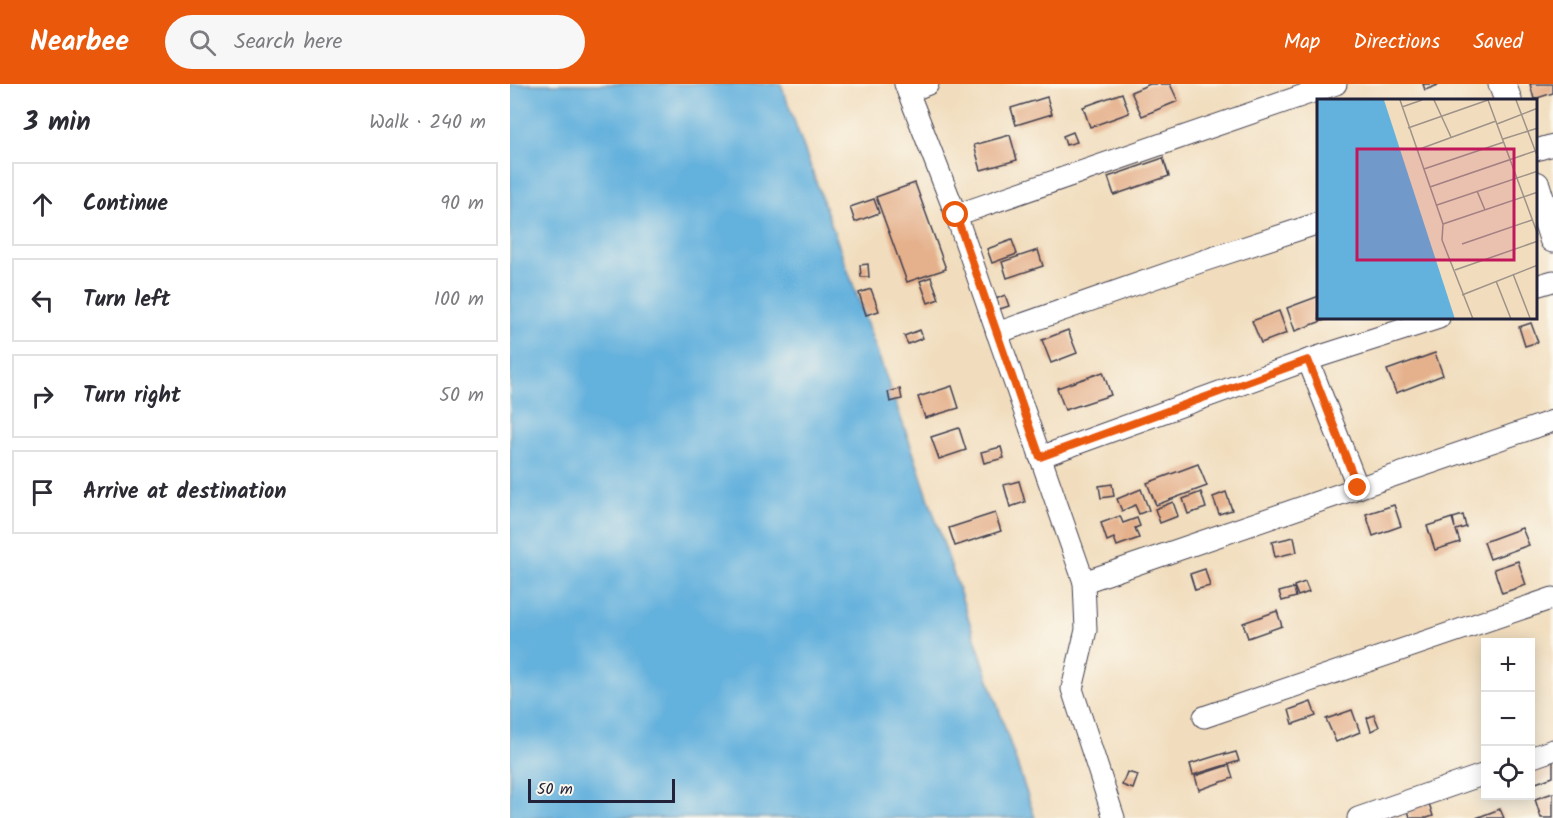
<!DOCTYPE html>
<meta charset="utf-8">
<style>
body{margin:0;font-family:Kalam,sans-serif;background:#f7f7f7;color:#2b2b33}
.controls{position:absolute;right:18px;bottom:18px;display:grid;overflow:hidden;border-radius:0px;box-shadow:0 3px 15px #0003}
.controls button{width:54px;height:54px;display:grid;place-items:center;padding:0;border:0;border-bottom:2px solid #e1e1e2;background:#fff;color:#2b2b33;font:30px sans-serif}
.scale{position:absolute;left:18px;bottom:15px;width:147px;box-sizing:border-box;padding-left:6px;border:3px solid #22223b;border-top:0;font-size:16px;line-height:21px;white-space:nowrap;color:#22223b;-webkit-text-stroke:4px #fbf7ec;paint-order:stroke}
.stop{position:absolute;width:18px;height:18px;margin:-14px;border:4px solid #ea580c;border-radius:50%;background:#fff}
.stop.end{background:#ea580c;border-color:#fff;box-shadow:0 2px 6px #0008}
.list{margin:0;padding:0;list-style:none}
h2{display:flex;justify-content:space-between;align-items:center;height:78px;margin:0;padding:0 24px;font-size:26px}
h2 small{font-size:20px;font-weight:400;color:#7c7c81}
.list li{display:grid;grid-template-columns:39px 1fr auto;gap:18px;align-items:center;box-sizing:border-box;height:84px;margin:0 12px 12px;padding:0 12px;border:2px solid #e1e1e2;border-radius:0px}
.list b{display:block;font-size:22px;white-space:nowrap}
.list em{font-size:20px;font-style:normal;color:#7c7c81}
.icon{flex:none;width:33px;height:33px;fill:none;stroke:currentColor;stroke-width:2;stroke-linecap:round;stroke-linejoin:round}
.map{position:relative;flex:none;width:1043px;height:734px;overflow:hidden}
header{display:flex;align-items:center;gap:36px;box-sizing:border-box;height:84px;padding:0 30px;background:#ea580c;color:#fff}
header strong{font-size:28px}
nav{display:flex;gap:33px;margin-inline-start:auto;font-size:21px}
.search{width:420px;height:54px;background:#f7f7f7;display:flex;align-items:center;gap:15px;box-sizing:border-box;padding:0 21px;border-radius:33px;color:#7c7c81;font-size:22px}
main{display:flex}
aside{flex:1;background:#fff}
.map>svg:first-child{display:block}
.water{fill:#63b1dd;stroke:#426a8c;stroke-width:1.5}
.building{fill:#e5b18c}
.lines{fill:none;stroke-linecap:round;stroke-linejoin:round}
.minor-casing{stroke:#413e4e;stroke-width:23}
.tertiary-casing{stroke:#413e4e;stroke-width:29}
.minor{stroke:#fff;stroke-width:21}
.tertiary{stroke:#fff;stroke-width:27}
.route{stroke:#ea580c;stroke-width:8}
.inset-road{fill:none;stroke:#9e9289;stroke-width:1.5}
.view{fill:#c2185b;fill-opacity:0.15;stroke:#c2185b;stroke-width:3}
.inset-edge{fill:none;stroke:#22223b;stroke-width:3}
</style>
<header>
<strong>Nearbee</strong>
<div class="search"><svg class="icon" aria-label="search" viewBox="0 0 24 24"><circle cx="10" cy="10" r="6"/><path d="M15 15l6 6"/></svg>Search here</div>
<nav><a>Map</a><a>Directions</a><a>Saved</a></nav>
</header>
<main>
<aside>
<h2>3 min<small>Walk · 240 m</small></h2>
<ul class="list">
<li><svg class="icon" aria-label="ahead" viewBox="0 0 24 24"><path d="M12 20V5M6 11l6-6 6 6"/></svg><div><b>Continue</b></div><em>90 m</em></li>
<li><svg class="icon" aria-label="left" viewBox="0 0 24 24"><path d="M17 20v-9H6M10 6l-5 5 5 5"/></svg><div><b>Turn left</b></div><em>100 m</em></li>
<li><svg class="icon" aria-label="right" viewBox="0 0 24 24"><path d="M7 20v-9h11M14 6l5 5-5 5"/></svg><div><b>Turn right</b></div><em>50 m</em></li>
<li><svg class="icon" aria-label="arrive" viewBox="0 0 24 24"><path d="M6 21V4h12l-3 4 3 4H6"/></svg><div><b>Arrive at destination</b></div></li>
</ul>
</aside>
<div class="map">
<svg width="1043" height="734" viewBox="0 0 1043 734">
<rect width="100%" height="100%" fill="#fbf7ec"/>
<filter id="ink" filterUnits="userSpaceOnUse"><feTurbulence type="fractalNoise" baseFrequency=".0167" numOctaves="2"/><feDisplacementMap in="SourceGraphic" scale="12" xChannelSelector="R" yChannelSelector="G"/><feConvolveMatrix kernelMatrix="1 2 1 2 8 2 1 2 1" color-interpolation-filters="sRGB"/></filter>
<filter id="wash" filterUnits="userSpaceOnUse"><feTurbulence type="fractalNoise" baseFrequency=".008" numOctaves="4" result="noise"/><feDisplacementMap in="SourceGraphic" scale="24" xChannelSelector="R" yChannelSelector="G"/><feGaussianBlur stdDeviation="1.35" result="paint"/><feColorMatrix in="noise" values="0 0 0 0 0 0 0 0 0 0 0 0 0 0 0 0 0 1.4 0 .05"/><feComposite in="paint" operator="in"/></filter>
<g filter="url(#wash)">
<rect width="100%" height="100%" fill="#f1ddbd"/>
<path class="water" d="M0 0H271L402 365 525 734H0Z"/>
<g id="blocks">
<g class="building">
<path d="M640 0H660L668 17 632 32 621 8Z"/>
<path d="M913 0H931L915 6Z"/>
<path d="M1020 0H1043V9L1024 15Z"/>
<path d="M612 9 619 29 580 43 573 23Z"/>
<path d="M537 13 542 30 506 41 501 24Z"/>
<path d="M563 48 567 58 556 61 553 52Z"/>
<path d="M500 51 507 76 471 86 464 61Z"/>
<path d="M653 74 659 92 604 111 598 93Z"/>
<path d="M405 99 436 185 397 198 366 113Z"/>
<path d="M364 115 369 129 345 138 340 123Z"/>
<path d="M502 156 507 170 482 179 477 165Z"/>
<path d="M528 166 533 182 497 194 492 178Z"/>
<path d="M358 180 359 193H351L350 181Z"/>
<path d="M421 193 429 215 418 219 410 197Z"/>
<path d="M361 205 369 227 356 231 349 209Z"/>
<path d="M495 211 499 222 490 225 486 215Z"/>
<path d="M809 212V234H820L785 247 777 224Z"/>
<path d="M769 227 777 249 751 259 742 237Z"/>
<path d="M1021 239 1028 258 1015 262 1009 243Z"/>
<path d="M410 246 413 254 398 260 394 252Z"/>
<path d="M558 246 567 269 541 279 532 256Z"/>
<path d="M925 269 933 291 886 309 877 286Z"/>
<path d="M593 288 601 311 555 326 547 304Z"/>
<path d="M442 302 449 324 415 334 408 313Z"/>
<path d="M390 305 392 315 380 318 378 308Z"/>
<path d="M449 344 456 366 429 375 421 353Z"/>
<path d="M491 363 494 374 474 379 471 368Z"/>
<path d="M688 380 697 402 646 421 637 399Z"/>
<path d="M509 397 515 418 500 423 494 401Z"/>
<path d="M602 400 604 412 591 414 589 402Z"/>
<path d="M631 405 639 426 629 430 625 421 612 427 607 415Z"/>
<path d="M691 408 696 424 678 430 673 415Z"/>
<path d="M716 408 722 426 709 430 703 413Z"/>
<path d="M663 418 668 432 650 439 645 425Z"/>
<path d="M884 421 891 442 863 452 856 430Z"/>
<path d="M485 429 491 447 445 462 439 444Z"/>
<path d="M953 431 956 443 946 446 950 458 925 466 917 442 942 434 945 444 943 434Z"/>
<path d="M610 432 613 439 627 434 630 442 625 444 629 454 607 462 604 454 597 457 591 439Z"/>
<path d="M1012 444 1019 461 980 475 974 458Z"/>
<path d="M784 453 787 468 765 473 762 458Z"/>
<path d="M1008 477 1016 501 992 509 984 485Z"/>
<path d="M695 485 700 502 685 506 680 490Z"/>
<path d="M795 498 799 508 788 512 784 502Z"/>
<path d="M784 504 786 513 772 517 769 508Z"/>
<path d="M767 527 772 542 738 554 733 539Z"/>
<path d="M801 618 806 632 783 640 779 626Z"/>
<path d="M842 626 850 648 826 658 816 635Z"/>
<path d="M864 631 869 643 861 647 857 634Z"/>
<path d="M726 668 729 677 683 691 680 680 715 669V671Z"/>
<path d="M1043 677V693L1023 700 1020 693V684Z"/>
<path d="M719 681 723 694 689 706 685 692Z"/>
<path d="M617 688 628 691 623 705 612 701Z"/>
<path d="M1043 709V734H1031L1025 715Z"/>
<path d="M919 719 923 732 917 734H900L898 726Z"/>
<path d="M990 725 994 734H966Z"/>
</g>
</g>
</g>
<g filter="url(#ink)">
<use href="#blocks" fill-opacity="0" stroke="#413e4e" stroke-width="1.5"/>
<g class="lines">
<defs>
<g id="minor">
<path d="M395 0 446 131 574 498 1043 337"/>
<path d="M398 8 418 0"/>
<path d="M1026 66 1043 61"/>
<path d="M446 131 826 0"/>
<path d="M1026 202 1043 197"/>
<path d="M487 249 693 177 809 139"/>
<path d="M798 276 848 404"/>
<path d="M530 373 798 276 929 234"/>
<path d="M574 498 576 546 562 605 604 734"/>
<path d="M694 633 1043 514"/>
<path d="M1020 674 1043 666"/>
<path d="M848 734 975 690"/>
</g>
<g id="tertiary">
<path d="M992 0 998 16"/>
<path d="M1026 101 1043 155"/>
</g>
</defs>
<use href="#minor" class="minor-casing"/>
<use href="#tertiary" class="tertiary-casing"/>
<use href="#minor" class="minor"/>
<use href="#tertiary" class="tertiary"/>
</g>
</g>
<g class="lines" filter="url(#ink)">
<path class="route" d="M446 131 530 373 798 276 848 404"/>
</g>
<g transform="translate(807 15)">
<rect width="220" height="220" fill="#f1ddbd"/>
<path d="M0 1H67L138 220H0Z" fill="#63b1dd"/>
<path class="inset-road" d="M83 1 126 125 221 93M117 1 134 38M171 1 221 136M199 1 221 59M85 8 105 1M180 25 221 9M91 29 171 1M186 40 221 29M100 51 179 22M107 70 187 43M113 88 221 51M160 92 168 111M120 106 221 72M126 125 125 141 156 220M145 145 215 121M138 171 221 142M196 175 213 219M179 182 194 220M145 196 221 166"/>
<path class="view" d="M40 50H197V161H40Z"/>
<rect width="220" height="220" class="inset-edge"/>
</g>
</svg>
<div class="controls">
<button>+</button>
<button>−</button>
<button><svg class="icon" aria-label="locate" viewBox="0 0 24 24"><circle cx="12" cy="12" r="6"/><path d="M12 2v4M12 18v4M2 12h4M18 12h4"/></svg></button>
</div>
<div class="scale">50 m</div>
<div class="stop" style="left:446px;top:131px"></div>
<div class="stop end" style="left:848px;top:404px"></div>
</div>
</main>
